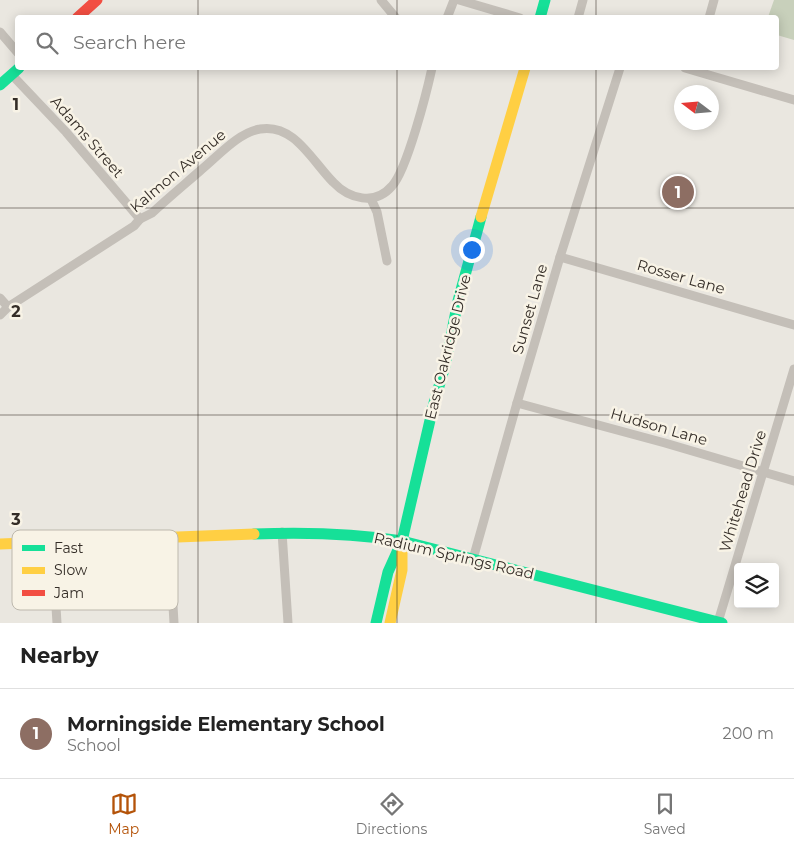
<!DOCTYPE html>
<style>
body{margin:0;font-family:Montserrat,sans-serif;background:#f2f2f2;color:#222}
.controls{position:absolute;right:15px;bottom:15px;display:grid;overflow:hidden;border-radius:5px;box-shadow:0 2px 12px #0003}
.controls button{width:45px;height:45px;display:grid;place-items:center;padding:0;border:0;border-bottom:1px solid #e0e0e0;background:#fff;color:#222;font:25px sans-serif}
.compass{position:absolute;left:674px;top:85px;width:45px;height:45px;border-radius:50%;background:#fff;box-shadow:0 2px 12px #0003;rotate:286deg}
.you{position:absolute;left:471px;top:249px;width:18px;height:18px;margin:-12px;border:4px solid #fff;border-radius:50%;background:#1a73e8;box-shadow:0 0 0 8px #1a73e833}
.badge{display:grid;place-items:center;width:32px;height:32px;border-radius:50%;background:#b45309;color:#fff;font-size:16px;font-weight:700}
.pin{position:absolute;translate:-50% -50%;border:2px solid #fff;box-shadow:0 1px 5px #0006}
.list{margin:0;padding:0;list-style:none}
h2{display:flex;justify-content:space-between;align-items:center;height:65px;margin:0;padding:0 20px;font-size:21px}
h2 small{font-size:16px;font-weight:400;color:#767676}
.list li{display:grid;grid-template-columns:32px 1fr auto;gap:15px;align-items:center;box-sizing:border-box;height:90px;padding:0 20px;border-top:1px solid #e0e0e0}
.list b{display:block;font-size:19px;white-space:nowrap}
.list p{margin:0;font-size:16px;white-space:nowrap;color:#767676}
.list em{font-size:16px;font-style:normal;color:#767676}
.icon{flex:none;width:28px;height:28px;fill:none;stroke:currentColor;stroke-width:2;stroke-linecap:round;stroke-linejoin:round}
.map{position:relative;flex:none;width:794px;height:623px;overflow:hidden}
.search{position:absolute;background:#fff;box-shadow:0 2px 12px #0003;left:15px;right:15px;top:15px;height:55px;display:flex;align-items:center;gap:12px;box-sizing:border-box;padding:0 18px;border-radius:5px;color:#767676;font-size:19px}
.sheet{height:155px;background:#fff}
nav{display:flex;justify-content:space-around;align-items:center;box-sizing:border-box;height:70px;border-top:1px solid #e0e0e0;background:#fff;font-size:14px;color:#767676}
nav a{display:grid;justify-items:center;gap:2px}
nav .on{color:#b45309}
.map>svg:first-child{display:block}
.green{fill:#c8d0bb}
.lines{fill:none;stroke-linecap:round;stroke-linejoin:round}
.street{stroke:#c4bfb8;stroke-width:9}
.fast{stroke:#16e098;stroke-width:11}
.slow{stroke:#ffcf43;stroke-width:11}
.jam{stroke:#f24e42;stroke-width:11}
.grid{fill:none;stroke:#342d27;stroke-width:1;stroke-opacity:0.55}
.labels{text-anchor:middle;stroke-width:5;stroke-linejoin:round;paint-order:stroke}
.street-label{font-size:15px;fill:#342d27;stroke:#f8f3e6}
.key{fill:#f8f3e6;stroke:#bdb8ad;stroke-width:1}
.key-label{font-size:14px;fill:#342d27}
.grid-label{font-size:16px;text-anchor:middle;font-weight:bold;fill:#342d27;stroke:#f8f3e6;stroke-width:5;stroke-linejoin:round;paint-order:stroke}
</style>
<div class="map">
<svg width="794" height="623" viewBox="0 0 794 623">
<rect width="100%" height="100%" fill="#eae7e0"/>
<path class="green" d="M774 0H794V40L777 35 776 18 768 17Z"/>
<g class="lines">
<g class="street">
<path d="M381 0 396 18"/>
<path d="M459 0 520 18"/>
<path d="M447 18 454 0"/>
<path d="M578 18 583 0"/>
<path d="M709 18 714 0"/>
<path d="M0 32 18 53"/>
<path d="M685 68 794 100"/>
<path d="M12 75 66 132 140 219"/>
<path d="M371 199 377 212 387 261"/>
<path d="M560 257 794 325"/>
<path d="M0 298 8 307"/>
<path d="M0 315 8 307 134 226 140 219 152 213C168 198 185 184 201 170 217 157 239 132 260 129 294 123 312 161 333 182 349 199 375 206 392 186 407 170 427 91 432 68"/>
<path d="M517 403 665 443 794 481"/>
<path d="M282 532 288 623"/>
<path d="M169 536 174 623"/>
<path d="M52 542 57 623"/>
<path d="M473 559 517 403 560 257 620 68"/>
<path d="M718 622 794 369"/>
</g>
<g class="fast">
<path d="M540 18 545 0"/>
<path d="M0 85 19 68"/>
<path d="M254 534C304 532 352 533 402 541L722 623"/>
<path d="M376 623 388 572 402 541 434 403 445 366 458 301 481 217"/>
</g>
<g class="slow">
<path d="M481 217 525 68"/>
<path d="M0 544 254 534"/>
<path d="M390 623 402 570V546"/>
</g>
<path class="jam" d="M77 18 97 0"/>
</g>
<path class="grid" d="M198 0V18M397 0V18M596 0V18M198 68V623M397 68V623M596 68V623M0 208H794M0 415H794"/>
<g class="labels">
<g class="street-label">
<text transform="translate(87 137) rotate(49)" y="5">Adams Street</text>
<text transform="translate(178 171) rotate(-40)" y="5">Kalmon Avenue</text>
<text transform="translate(681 277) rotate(16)" y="5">Rosser Lane</text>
<text transform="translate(530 309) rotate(-74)" y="5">Sunset Lane</text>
<text transform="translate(448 347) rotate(-76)" y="5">East Oakridge Drive</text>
<text transform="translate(659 427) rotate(16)" y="5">Hudson Lane</text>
<text transform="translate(743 491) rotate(-73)" y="5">Whitehead Drive</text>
<text transform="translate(454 556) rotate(13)" y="5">Radium Springs Road</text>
</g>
</g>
<rect x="12" y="530" width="166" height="80" rx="8" class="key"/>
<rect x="22" y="545" width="23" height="6" fill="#16e098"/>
<rect x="22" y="567" width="23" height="7" fill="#ffcf43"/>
<rect x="22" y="590" width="23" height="6" fill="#f24e42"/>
<g class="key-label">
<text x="54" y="553">Fast</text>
<text x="54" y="575">Slow</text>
<text x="54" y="598">Jam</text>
</g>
<g class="grid-label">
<text x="16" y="110">1</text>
<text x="16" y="317">2</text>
<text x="16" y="525">3</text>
</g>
</svg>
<div class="controls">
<button><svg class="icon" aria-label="layers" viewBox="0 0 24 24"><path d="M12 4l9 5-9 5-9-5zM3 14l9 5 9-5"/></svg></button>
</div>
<svg class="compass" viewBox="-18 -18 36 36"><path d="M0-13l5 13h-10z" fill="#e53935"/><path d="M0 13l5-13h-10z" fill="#767676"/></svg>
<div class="you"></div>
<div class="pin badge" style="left:678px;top:192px;background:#8d6e63">1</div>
<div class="search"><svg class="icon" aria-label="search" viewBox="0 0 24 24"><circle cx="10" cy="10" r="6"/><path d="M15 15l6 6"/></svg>Search here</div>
</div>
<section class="sheet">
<h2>Nearby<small></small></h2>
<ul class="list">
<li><span class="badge" style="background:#8d6e63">1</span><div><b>Morningside Elementary School</b><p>School</p></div><em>200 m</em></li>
</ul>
</section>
<nav>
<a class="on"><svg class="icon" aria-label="map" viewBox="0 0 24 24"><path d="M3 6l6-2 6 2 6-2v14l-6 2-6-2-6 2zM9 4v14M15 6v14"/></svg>Map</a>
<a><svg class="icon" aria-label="directions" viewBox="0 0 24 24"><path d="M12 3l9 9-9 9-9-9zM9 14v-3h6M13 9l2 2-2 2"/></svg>Directions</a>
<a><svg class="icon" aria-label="saved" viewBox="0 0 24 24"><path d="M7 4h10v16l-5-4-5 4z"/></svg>Saved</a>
</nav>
